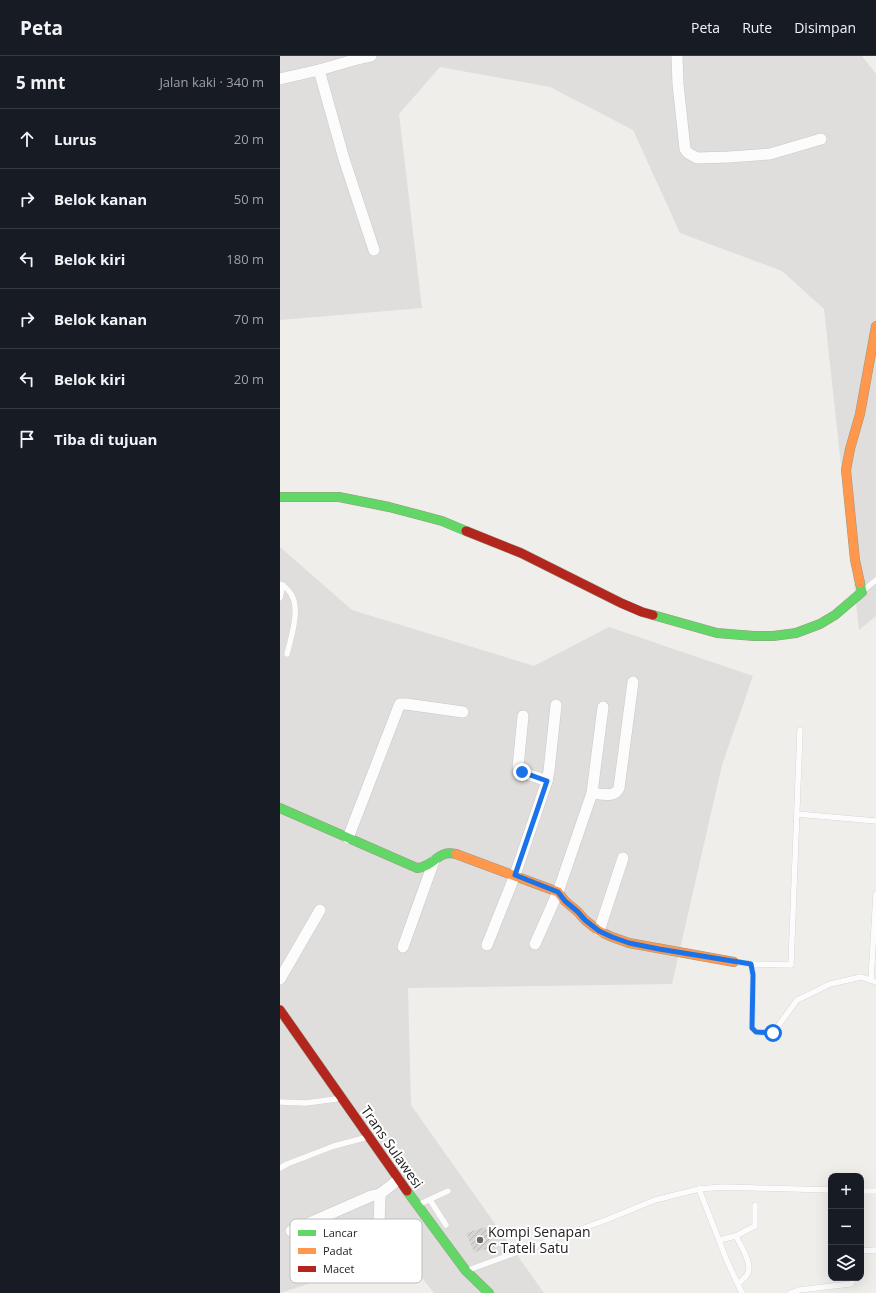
<!DOCTYPE html>
<html lang="id">
<meta charset="utf-8">
<style>
body{margin:0;font-family:"Open Sans",sans-serif;background:#242831;color:#f1f3f6}
.controls{position:absolute;right:12px;bottom:12px;display:grid;overflow:hidden;border-radius:8px;box-shadow:0 4px 16px #0002}
.controls button{width:36px;height:36px;display:grid;place-items:center;padding:0;border:0;border-bottom:1px solid #363941;background:#171b24;color:#f1f3f6;font:20px sans-serif}
.stop{position:absolute;width:12px;height:12px;margin:-9px;border:3px solid #1a73e8;border-radius:50%;background:#fff}
.stop.end{background:#1a73e8;border-color:#fff;box-shadow:0 1px 4px #0008}
.list{margin:0;padding:0;list-style:none}
h2{display:flex;justify-content:space-between;align-items:center;height:52px;margin:0;padding:0 16px;font-size:17px}
h2 small{font-size:13px;font-weight:400;color:#9ea1a6}
.list li{display:grid;grid-template-columns:26px 1fr auto;gap:12px;align-items:center;box-sizing:border-box;height:60px;padding:0 16px;border-top:1px solid #363941}
.list b{display:block;font-size:15px;white-space:nowrap}
.list em{font-size:13px;font-style:normal;color:#9ea1a6}
.icon{flex:none;width:22px;height:22px;fill:none;stroke:currentColor;stroke-width:2;stroke-linecap:round;stroke-linejoin:round}
.map{position:relative;flex:none;width:596px;height:1237px;overflow:hidden}
header{display:flex;align-items:center;gap:24px;box-sizing:border-box;height:56px;padding:0 20px;background:#171b24;border-bottom:1px solid #363941}
header strong{font-size:19px}
nav{display:flex;gap:22px;margin-inline-start:auto;font-size:14px}
main{display:flex}
aside{flex:1;background:#171b24}
.map>svg:first-child{display:block}
.residential{fill:#dfdedc}
.building{fill:url(#building-hatch)}
.lines{fill:none;stroke-linecap:round;stroke-linejoin:round}
.lane-casing{stroke:#c9c8c7;stroke-width:6}
.street-casing{stroke:#c9c8c7;stroke-width:12}
.fast-casing{stroke:#999a82;stroke-width:10}
.slow-casing{stroke:#999a82;stroke-width:10}
.jam-casing{stroke:#999a82;stroke-width:10}
.lane{stroke:#fdfcfc;stroke-width:5.5}
.street{stroke:#fdfcfc;stroke-width:11}
.fast{stroke:#63d668;stroke-width:9}
.slow{stroke:#ff974d;stroke-width:9}
.jam{stroke:#b3261e;stroke-width:9}
.route{stroke:#1a73e8;stroke-width:5}
.poi-dot{fill:#6a6968;stroke:#fff;stroke-width:1.5}
.labels{text-anchor:middle;stroke-width:4;stroke-linejoin:round;paint-order:stroke}
.street-label{font-size:14px;fill:#222;stroke:#fff}
.poi-label{font-size:14px;fill:#222;stroke:#fff;text-anchor:start}
.key{fill:#fff;stroke:#bdbdbd;stroke-width:1}
.key-label{font-size:11px;fill:#222}
</style>
<header>
<strong>Peta</strong>
<nav><a>Peta</a><a>Rute</a><a>Disimpan</a></nav>
</header>
<main>
<aside>
<h2>5 mnt<small>Jalan kaki · 340 m</small></h2>
<ul class="list">
<li><svg class="icon" aria-label="ahead" viewBox="0 0 24 24"><path d="M12 20V5M6 11l6-6 6 6"/></svg><div><b>Lurus</b></div><em>20 m</em></li>
<li><svg class="icon" aria-label="right" viewBox="0 0 24 24"><path d="M7 20v-9h11M14 6l5 5-5 5"/></svg><div><b>Belok kanan</b></div><em>50 m</em></li>
<li><svg class="icon" aria-label="left" viewBox="0 0 24 24"><path d="M17 20v-9H6M10 6l-5 5 5 5"/></svg><div><b>Belok kiri</b></div><em>180 m</em></li>
<li><svg class="icon" aria-label="right" viewBox="0 0 24 24"><path d="M7 20v-9h11M14 6l5 5-5 5"/></svg><div><b>Belok kanan</b></div><em>70 m</em></li>
<li><svg class="icon" aria-label="left" viewBox="0 0 24 24"><path d="M17 20v-9H6M10 6l-5 5 5 5"/></svg><div><b>Belok kiri</b></div><em>20 m</em></li>
<li><svg class="icon" aria-label="arrive" viewBox="0 0 24 24"><path d="M6 21V4h12l-3 4 3 4H6"/></svg><div><b>Tiba di tujuan</b></div></li>
</ul>
</aside>
<div class="map">
<svg width="596" height="1237" viewBox="0 0 596 1237">
<defs>
<pattern id="building-hatch" width="6" height="6" patternUnits="userSpaceOnUse"><rect width="6" height="6" fill="#d7d4d2"/><path d="M-1 1l2-2M0 6l6-6M5 7l2-2" fill="none" stroke="#b8b6b4"/></pattern>
</defs>
<rect width="100%" height="100%" fill="#f0eeeb"/>
<g class="residential">
<path d="M0 0H582L596 18V560L579 574 544 253 502 215 400 177 353 74 270 31 160 11 119 58 142 252 0 264Z"/>
<path d="M0 491 72 554 254 610 329 571 473 620 442 709 392 928 128 932 131 1049 264 1237H154L123 1198 0 1237Z"/>
</g>
<path class="building" d="M205 1171 214 1191 194 1196 186 1177Z"/>
<g class="lines">
<defs>
<g id="lane">
<path d="M0 528C26 541 12 577 7 598"/>
<path d="M584 534 596 524"/>
<path d="M0 542 3 529"/>
<path d="M517 758 596 765"/>
<path d="M456 906 471 908 473 919 472 972 476 976 493 977 517 944 534 936 550 928 581 921 596 926"/>
<path d="M471 908 511 909 520 674"/>
<path d="M591 924 596 838"/>
<path d="M0 1046 26 1047 56 1043"/>
<path d="M0 1112 7 1108 54 1090 84 1082"/>
<path d="M419 1133 447 1205 462 1237"/>
<path d="M581 1135H596"/>
<path d="M150 1144 166 1169"/>
<path d="M140 1148 168 1135"/>
<path d="M456 1180C460 1189 474 1209 467 1219 465 1222 461 1225 458 1228"/>
<path d="M439 1184 456 1180 475 1170V1149"/>
<path d="M581 1195 596 1194"/>
<path d="M191 1213 326 1164 375 1144 419 1133 443 1131 551 1134"/>
<path d="M510 1237 519 1234 570 1228 572 1227 573 1222"/>
</g>
<g id="street">
<path d="M81 0V2L91 0"/>
<path d="M397 0 398 28 405 93 408 97 417 102 449 101 490 98 541 83"/>
<path d="M39 14 64 103 94 194"/>
<path d="M0 23 39 14 81 2"/>
<path d="M243 660 238 711 239 714 242 716 267 725"/>
<path d="M312 737C321 738 335 742 339 732L353 626"/>
<path d="M68 782 119 650 120 648H126L183 656"/>
<path d="M319 875 343 802"/>
<path d="M255 888 278 836 312 737 323 651"/>
<path d="M207 889 235 819 267 725 269 715 276 649"/>
<path d="M123 891 154 805"/>
<path d="M0 923 40 854"/>
<path d="M99 1171 100 1138"/>
<path d="M11 1175 91 1140 100 1138 118 1124"/>
</g>
<g id="fast">
<path d="M0 441H59L109 451 162 465 186 475"/>
<path d="M373 559 437 577 474 580H493L516 577 540 568 555 559 582 536 580 527"/>
<path d="M0 752 137 812C154 811 158 793 176 798"/>
<path d="M127 1135 186 1215 209 1237"/>
</g>
<g id="slow">
<path d="M580 527 575 504 566 414 570 393 580 358 596 270"/>
<path d="M176 798 278 836 285 845 298 856 305 864 319 875 332 881 349 887 454 906"/>
</g>
<g id="jam">
<path d="M186 475 241 497 341 547 362 556 373 559"/>
<path d="M0 954 127 1135"/>
</g>
</defs>
<use href="#lane" class="lane-casing"/>
<use href="#street" class="street-casing"/>
<use href="#fast" class="fast-casing"/>
<use href="#slow" class="slow-casing"/>
<use href="#jam" class="jam-casing"/>
<use href="#lane" class="lane"/>
<use href="#street" class="street"/>
<use href="#fast" class="fast"/>
<use href="#slow" class="slow"/>
<use href="#jam" class="jam"/>
</g>
<g class="lines">
<path class="route" d="M242 716 267 725 235 819 278 836 285 845 298 856 305 864 319 875 332 881 349 887 379 893 471 908 473 919 472 972 476 976 493 977"/>
</g>
<circle class="poi-dot" cx="200" cy="1184" r="4"/>
<g class="labels">
<g class="street-label">
<text transform="translate(112 1091) rotate(55)" y="5">Trans Sulawesi</text>
</g>
<g class="poi-label">
<text x="208" y="1181">Kompi Senapan<tspan x="208" dy="16">C Tateli Satu</tspan></text>
</g>
</g>
<rect x="10" y="1163" width="132" height="64" rx="6" class="key"/>
<rect x="18" y="1174" width="18" height="6" fill="#63d668"/>
<rect x="18" y="1192" width="18" height="6" fill="#ff974d"/>
<rect x="18" y="1210" width="18" height="6" fill="#b3261e"/>
<g class="key-label">
<text x="43" y="1181">Lancar</text>
<text x="43" y="1199">Padat</text>
<text x="43" y="1217">Macet</text>
</g>
</svg>
<div class="controls">
<button>+</button>
<button>−</button>
<button><svg class="icon" aria-label="layers" viewBox="0 0 24 24"><path d="M12 4l9 5-9 5-9-5zM3 14l9 5 9-5"/></svg></button>
</div>
<div class="stop" style="left:493px;top:977px"></div>
<div class="stop end" style="left:242px;top:716px"></div>
</div>
</main>
